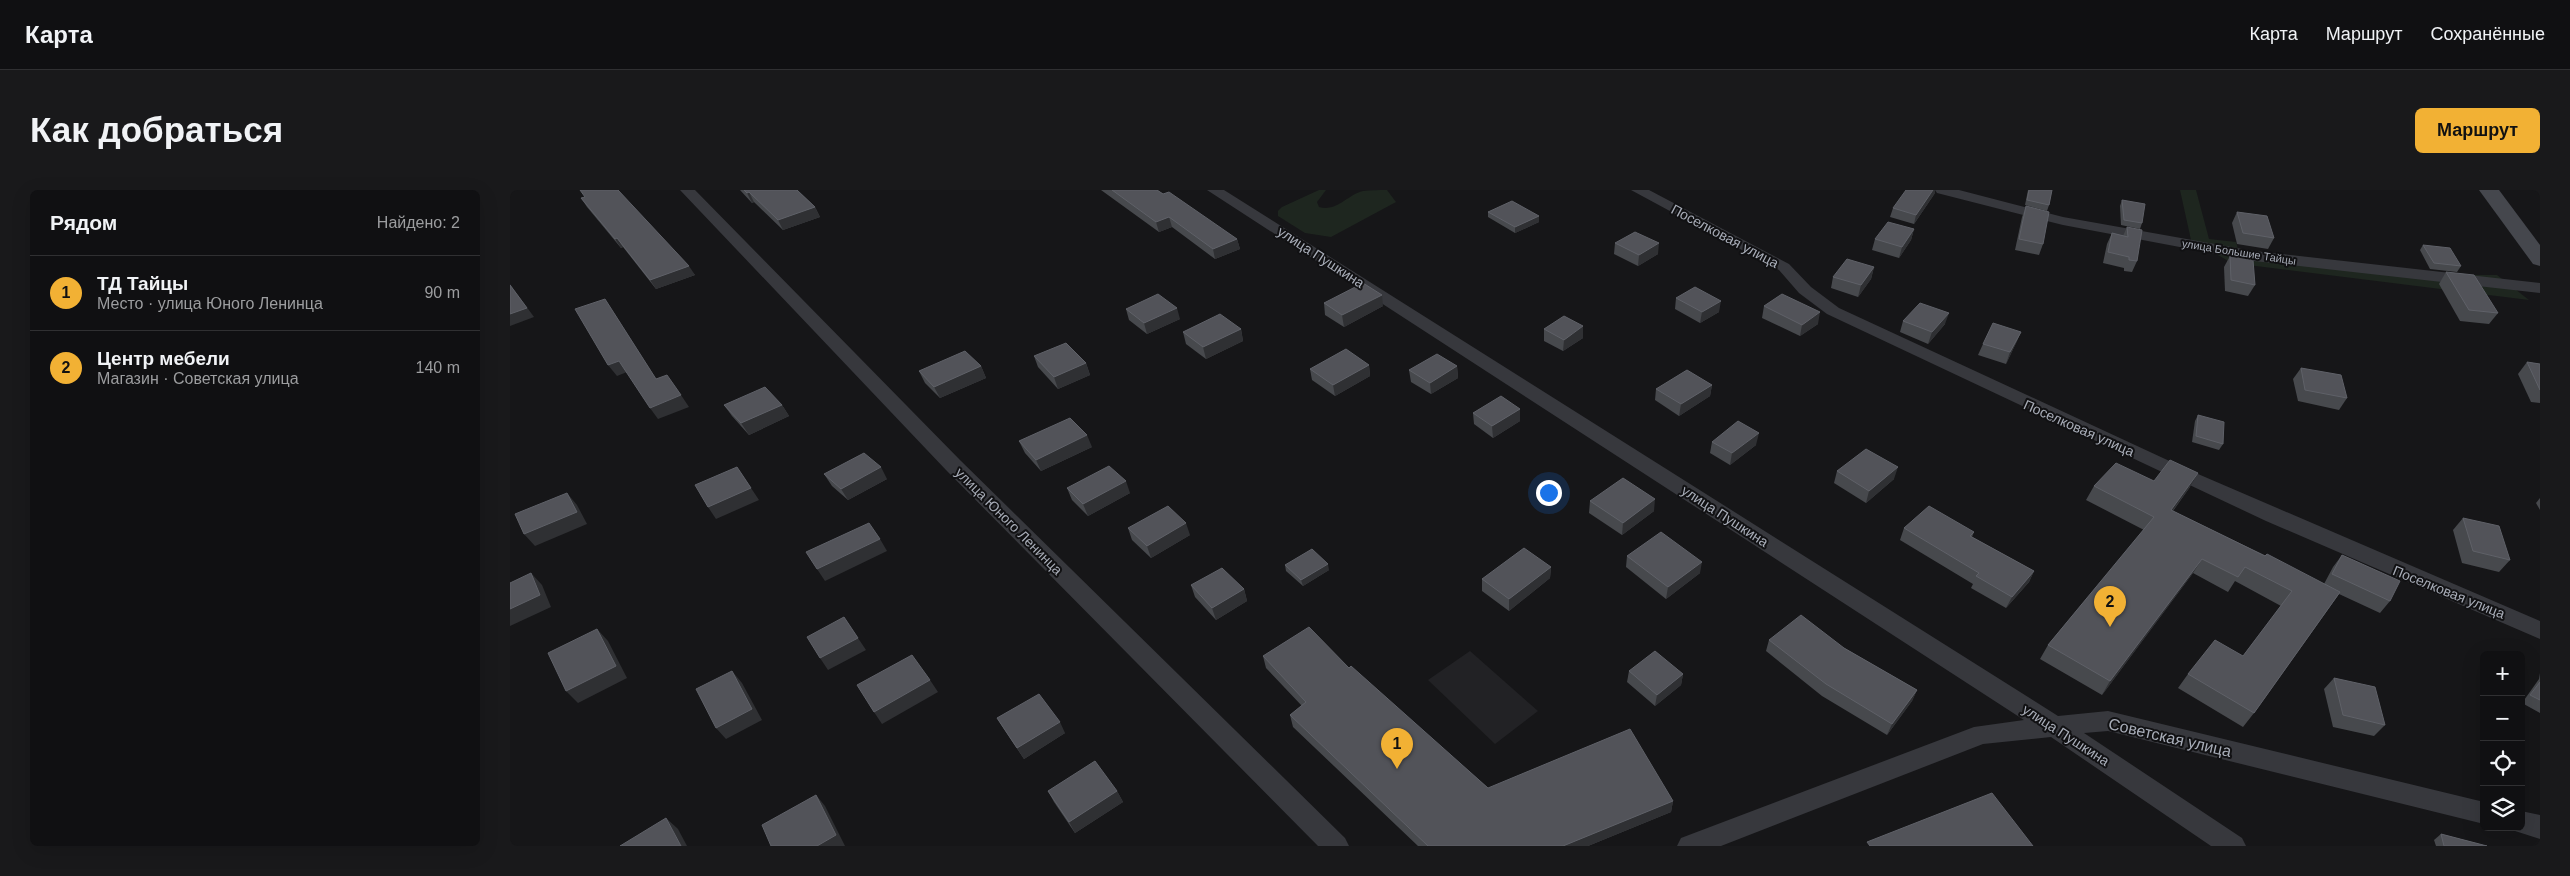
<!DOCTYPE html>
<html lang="ru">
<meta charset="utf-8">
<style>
body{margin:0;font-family:Helvetica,sans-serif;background:#19191b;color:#f1f3f6}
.controls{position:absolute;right:15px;bottom:15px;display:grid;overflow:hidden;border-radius:8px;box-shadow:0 5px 20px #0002}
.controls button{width:45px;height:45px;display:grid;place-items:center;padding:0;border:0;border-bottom:1px solid #303032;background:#101012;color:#f1f3f6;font:25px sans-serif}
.you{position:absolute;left:1038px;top:302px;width:18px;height:18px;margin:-12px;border:4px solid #fff;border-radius:50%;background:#1a73e8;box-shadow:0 0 0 8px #1a73e833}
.badge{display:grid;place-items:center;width:32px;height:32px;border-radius:50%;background:#f2b134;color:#111;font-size:16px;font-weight:700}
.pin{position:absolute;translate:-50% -41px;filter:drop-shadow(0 1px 2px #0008)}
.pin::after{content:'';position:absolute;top:26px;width:18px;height:15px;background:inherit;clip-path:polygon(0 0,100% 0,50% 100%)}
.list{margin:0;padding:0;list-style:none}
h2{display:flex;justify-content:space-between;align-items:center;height:65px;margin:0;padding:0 20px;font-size:21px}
h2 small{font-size:16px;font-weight:400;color:#9c9d9f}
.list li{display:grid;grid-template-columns:32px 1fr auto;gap:15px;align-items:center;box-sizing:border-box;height:75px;padding:0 20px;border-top:1px solid #303032}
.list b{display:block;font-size:19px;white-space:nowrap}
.list p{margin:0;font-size:16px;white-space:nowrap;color:#9c9d9f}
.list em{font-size:16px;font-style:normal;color:#9c9d9f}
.icon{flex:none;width:28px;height:28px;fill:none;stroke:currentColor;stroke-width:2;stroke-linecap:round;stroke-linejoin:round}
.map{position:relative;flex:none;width:2030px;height:656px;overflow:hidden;border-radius:8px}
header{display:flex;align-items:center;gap:30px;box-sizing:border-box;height:70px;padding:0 25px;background:#101012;border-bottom:1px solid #303032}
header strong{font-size:24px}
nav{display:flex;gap:28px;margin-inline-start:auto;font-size:18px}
.intro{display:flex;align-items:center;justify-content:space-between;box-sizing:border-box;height:120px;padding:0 30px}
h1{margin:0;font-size:35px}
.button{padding:12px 22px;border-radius:8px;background:#f2b134;color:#111;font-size:18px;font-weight:700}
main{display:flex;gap:30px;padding:0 30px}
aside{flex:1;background:#101012;border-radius:8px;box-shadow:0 5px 20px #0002}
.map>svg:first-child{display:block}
.built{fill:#222225}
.green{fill:#1e261f}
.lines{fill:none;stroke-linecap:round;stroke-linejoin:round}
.street{fill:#37383d;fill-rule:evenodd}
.secondary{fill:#45474d;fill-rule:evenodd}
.wall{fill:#47494d}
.shaded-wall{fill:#2f3033}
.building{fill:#525359;stroke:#5f6168}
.labels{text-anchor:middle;stroke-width:4;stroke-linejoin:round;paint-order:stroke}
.far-street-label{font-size:11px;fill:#a8adb8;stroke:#111113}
.street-label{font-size:14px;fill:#a8adb8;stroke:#111113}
.near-street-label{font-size:16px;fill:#a8adb8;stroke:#111113}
</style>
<header>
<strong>Карта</strong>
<nav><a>Карта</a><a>Маршрут</a><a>Сохранённые</a></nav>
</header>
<div class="intro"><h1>Как добраться</h1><a class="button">Маршрут</a></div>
<main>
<aside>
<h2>Рядом<small>Найдено: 2</small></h2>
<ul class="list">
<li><span class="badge">1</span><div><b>ТД Тайцы</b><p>Место · улица Юного Ленинца</p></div><em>90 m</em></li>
<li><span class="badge">2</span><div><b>Центр мебели</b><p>Магазин · Советская улица</p></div><em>140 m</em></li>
</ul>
</aside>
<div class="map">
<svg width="2030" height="656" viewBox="0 0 2030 656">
<rect width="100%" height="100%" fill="#161618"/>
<path class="built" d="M960 461 1028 521 985 554 918 490Z"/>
<g class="green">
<path d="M809 0H816L807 12 809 17C827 22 837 5 853 1 860 0 869 0 877 0L886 12 821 47 795 43 768 26V21L772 17Z"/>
<path d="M1670 0H1686L1699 49 1726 52 1728 59 1943 85H1987L2019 110 1722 73 1681 50Z"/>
</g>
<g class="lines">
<g class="street">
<path d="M170 0H185L450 270 835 648 839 656H808L436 280Z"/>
<path d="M697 0H714L1548 526 1598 521 1974 612V634L1598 541 1574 543 1732 648 1736 656H1701L1541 547 1473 554 1211 656H1167L1171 648 1464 537 1514 530Z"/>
<path d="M1121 0H1139L1279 74 1301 97 1329 118 1681 281 2030 431V449L1756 331 1317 124 1289 103 1269 80Z"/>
<path d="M1425 0H1449L1553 27 1744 61 2030 93V103L1744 71 1553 35 1427 3Z"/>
<path d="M2011 621 2030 625V649L2002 640 2001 637H2011Z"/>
</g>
<path class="secondary" d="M1969 0H1989L2030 55V76L2023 74Z"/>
</g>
<g class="wall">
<path d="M230 0H287L305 17 310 27 273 40 244 12 242 13Z"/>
<path d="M591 0H647L727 49 730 59 705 69 662 37 649 42Z"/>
<path d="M1518 0H1542L1539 15 1537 21 1515 15Z"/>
<path d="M1425 3 1404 34 1380 27 1383 18Z"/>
<path d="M111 4 185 85 146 99 113 57 111 58 77 17 71 8Z"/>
<path d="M1612 10 1632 33 1630 39 1611 35 1610 16Z"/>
<path d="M1516 16 1533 54 1529 65 1505 60 1512 27Z"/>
<path d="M978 22 1029 26V32L1005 43 978 27Z"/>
<path d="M1727 22 1764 48 1758 59 1727 54 1722 33Z"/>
<path d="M1617 37 1627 71 1622 82 1614 81V78L1593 73 1597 54 1602 43 1613 46Z"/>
<path d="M1404 39 1401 50 1389 68 1362 60 1365 49Z"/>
<path d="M1105 53 1148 64 1128 76 1104 64Z"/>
<path d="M1913 55 1951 76 1947 82 1920 79 1910 60Z"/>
<path d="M1720 66 1745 95 1738 106 1715 101 1714 77Z"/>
<path d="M1364 77 1361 89 1348 107 1321 98 1323 87Z"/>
<path d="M1936 82 1988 123 1979 134 1950 131 1929 94Z"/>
<path d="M1166 108 1209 122 1190 133 1165 119Z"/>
<path d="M814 113 873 116 834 137 815 125Z"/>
<path d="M1254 116 1308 134 1290 146 1252 128Z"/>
<path d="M616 119 670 129 637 144 619 130Z"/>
<path d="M1393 131 1435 134 1418 154 1390 142Z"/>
<path d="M731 139 733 151 696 169 676 154 673 142Z"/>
<path d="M1034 139 1073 148 1053 161 1034 151Z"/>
<path d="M1511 142 1506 153 1496 174 1468 165 1473 154Z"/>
<path d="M524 166 576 173 580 185 548 199 528 177Z"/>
<path d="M2017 172 2030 174V213L2021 212 2008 184Z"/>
<path d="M859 175 860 186 825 206 802 190 800 179Z"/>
<path d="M471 176 476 188 430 208 415 193 409 181Z"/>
<path d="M947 176 948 188 921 204 901 192 899 180Z"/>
<path d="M1791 178 1837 208 1829 220 1788 211 1783 189Z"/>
<path d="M1202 195 1200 206 1169 226 1145 210 1146 199Z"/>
<path d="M214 215H272L279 226 239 245 222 226Z"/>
<path d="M1010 219V231L983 248 964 234 963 223Z"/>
<path d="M1688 225 1713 254 1709 260 1682 252 1685 231Z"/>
<path d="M509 251 582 257 531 281 515 263Z"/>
<path d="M1202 252 1246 255 1220 275 1200 263Z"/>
<path d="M1327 281 1384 289 1356 313 1324 293Z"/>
<path d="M314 284 377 289 338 310 322 296Z"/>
<path d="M1644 291 1680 297 1663 321 1814 394 1823 377 1832 365 1880 411 1870 423 1829 404 1744 523 1733 537 1668 498 1678 484 1733 466 1771 416 1725 391 1718 402 1683 383 1592 505 1530 469 1538 455 1634 340 1576 310 1584 296Z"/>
<path d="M557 298 620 303 578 326 562 310Z"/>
<path d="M2030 308V320L2026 313Z"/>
<path d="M1080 311 1144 321 1112 345 1079 323Z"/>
<path d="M1953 328 2000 370 1989 382 1952 373 1943 340Z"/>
<path d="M618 338 680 345 641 368 622 350Z"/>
<path d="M1394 338 1464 342 1462 347 1524 381 1519 392 1496 418 1461 398 1463 394 1390 350Z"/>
<path d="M1117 366 1190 383 1156 409 1116 377Z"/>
<path d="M775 375 819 380 793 396 776 381Z"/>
<path d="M1041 377 1040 388 999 421 972 401V389Z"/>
<path d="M681 395 734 399 737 411 706 430 685 407Z"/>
<path d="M1259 450 1334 458 1407 500 1402 511 1377 545 1312 506 1256 461Z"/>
<path d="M753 466 839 478 978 598 1163 611 1161 622 1078 656H908L783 537 780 525 792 516 756 478Z"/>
<path d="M1119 481 1173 484 1171 495 1145 516 1117 492Z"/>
<path d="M2030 483V523L2012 513 2029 489Z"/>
<path d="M1824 488 1875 535 1864 546 1823 537 1814 499Z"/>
<path d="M487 528 555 543 514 569 494 539Z"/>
<path d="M538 601H607L613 612 565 643 544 612Z"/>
<path d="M1931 644 1977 656H1926L1924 650Z"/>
</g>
<g class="shaded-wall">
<path d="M1423 0H1425V3L1404 34 1406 25Z"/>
<path d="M239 2 244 12 242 13 237 3Z"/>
<path d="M305 17 310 27 273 40 268 30Z"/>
<path d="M1029 26V32L1005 43V37Z"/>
<path d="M659 27 662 37 649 42 646 32Z"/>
<path d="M1404 39 1401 50 1389 68 1392 57Z"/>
<path d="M107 48 113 57 111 58 105 49Z"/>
<path d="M727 49 730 59 705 69 703 59Z"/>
<path d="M1149 53 1148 64 1128 76 1129 65Z"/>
<path d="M179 76 185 85 146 99 140 90Z"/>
<path d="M1364 77 1361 89 1348 107 1351 95Z"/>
<path d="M0 94 24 127 0 136Z"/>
<path d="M872 105 873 116 834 137 832 125Z"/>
<path d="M95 109 103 121 154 201 146 189Z"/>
<path d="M1211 111 1209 122 1190 133 1192 122Z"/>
<path d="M667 118 670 129 637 144 634 133Z"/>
<path d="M1310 122 1308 134 1290 146 1292 135Z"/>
<path d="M1439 123 1435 134 1418 154 1422 142Z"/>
<path d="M1073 136V148L1053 161 1054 150Z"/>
<path d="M731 139 733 151 696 169 693 157Z"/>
<path d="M1511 142 1506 153 1496 174 1500 162Z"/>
<path d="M109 171 117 182 107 186 98 175Z"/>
<path d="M576 173 580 185 548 199 544 187Z"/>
<path d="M859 175 860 186 825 206 823 195Z"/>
<path d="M471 176 476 188 430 208 424 197Z"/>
<path d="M947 176 948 188 921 204 920 193Z"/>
<path d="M1202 195 1200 206 1169 226 1171 214Z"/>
<path d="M171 205 179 217 148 229 140 218Z"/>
<path d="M272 215 279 226 239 245 231 233Z"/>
<path d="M1010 219V231L983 248 982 236Z"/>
<path d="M1249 243 1246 255 1220 275 1222 263Z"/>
<path d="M577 245 582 257 531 281 526 270Z"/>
<path d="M227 277 249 310 206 329 198 317Z"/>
<path d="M371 277 377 289 338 310 331 299Z"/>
<path d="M1388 277 1384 289 1356 313 1359 301Z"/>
<path d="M1688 283 1680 297 1653 334 1661 320Z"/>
<path d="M616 291 620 303 578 326 573 314Z"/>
<path d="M57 303 67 315 77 334 25 356 14 344Z"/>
<path d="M1145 309 1144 321 1112 345 1113 333Z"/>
<path d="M676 333 680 345 641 368 637 356Z"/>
<path d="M370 349 377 361 315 391 307 379Z"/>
<path d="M1692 369 1683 383 1592 505 1600 491Z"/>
<path d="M1192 372 1190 383 1156 409 1158 397Z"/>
<path d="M818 374 819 380 793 396 791 390Z"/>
<path d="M1041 377 1040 388 999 421V409Z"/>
<path d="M1524 381 1519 392 1496 418 1502 407Z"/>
<path d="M21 383 32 395 41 417 0 436V419Z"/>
<path d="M734 399 737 411 706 430 702 418Z"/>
<path d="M334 427 356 460 318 480 310 468Z"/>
<path d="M87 439 98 451 117 488 68 513 56 501Z"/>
<path d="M222 481 232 493 252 530 216 549 206 538Z"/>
<path d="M1173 484 1171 495 1145 516 1147 505Z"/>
<path d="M420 490 428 502 372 534 364 522Z"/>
<path d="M1407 500 1402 511 1377 545 1382 534Z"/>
<path d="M550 532 555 543 514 569 507 558Z"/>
<path d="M607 601 613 612 565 643 559 632Z"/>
<path d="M306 605 315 616 335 656H307Z"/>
<path d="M1163 611 1161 622 1078 656H1053Z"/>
<path d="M156 628 168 639 177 656H171Z"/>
</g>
<g class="building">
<path d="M70 0H108L179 76 140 90 107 48 105 49 71 8 75 7Z"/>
<path d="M234 0H287L305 17 268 30 239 2 237 3Z"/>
<path d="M602 0H647L653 4 659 2 727 49 703 59 659 27 646 32Z"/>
<path d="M1396 0H1423L1406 25 1383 18Z"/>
<path d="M1519 0H1542L1539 15 1517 10Z"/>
<path d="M1612 10 1635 14 1632 33 1614 30Z"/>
<path d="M1002 11 1029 26 1005 37 978 22Z"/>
<path d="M1516 16 1539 22 1533 54 1509 49Z"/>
<path d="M1727 22 1757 26 1764 48 1733 43Z"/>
<path d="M1378 32 1404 39 1392 57 1365 49Z"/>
<path d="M1617 37 1632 40 1627 71 1619 70V67L1598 62 1602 43 1618 47Z"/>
<path d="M1125 42 1149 53 1129 65 1105 53Z"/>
<path d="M1913 55 1940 58 1951 76 1924 73Z"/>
<path d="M1720 66 1743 70 1745 95 1721 90Z"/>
<path d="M1337 69 1364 77 1351 95 1323 87Z"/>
<path d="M1936 82 1964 85 1988 123 1959 120Z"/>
<path d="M853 93 872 105 832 125 814 113Z"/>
<path d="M0 95 17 118 0 124Z"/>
<path d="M1185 97 1211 111 1192 122 1166 108Z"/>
<path d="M648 104 667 118 634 133 616 119Z"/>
<path d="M1272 104 1310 122 1292 135 1254 116Z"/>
<path d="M95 109 146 189 157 185 171 205 140 218 109 171 98 175 65 119Z"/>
<path d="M1410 113 1439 123 1422 142 1393 131Z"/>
<path d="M710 124 731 139 693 157 673 142Z"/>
<path d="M1054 126 1073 136 1054 150 1034 139Z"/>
<path d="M1483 133 1511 142 1500 162 1473 154Z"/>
<path d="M556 153 576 173 544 187 524 166Z"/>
<path d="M836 159 859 175 823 195 800 179Z"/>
<path d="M455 161 471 176 424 197 409 181Z"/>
<path d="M927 164 947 176 920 193 899 180Z"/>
<path d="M2017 172 2030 174V200Z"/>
<path d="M1791 178 1831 185 1837 208 1795 200Z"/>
<path d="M1177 180 1202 195 1171 214 1146 199Z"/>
<path d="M255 197 272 215 231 233 214 215Z"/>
<path d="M991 206 1010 219 982 236 963 223Z"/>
<path d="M1688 225 1714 232 1713 254 1686 246Z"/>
<path d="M560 228 577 245 526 270 509 251Z"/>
<path d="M1228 231 1249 243 1222 263 1202 252Z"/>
<path d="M1356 259 1388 277 1359 301 1327 281Z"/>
<path d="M354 263 371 277 331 299 314 284Z"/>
<path d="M1660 270 1688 283 1661 320 1755 366 1757 364 1830 402 1744 523 1678 484 1705 450 1733 466 1782 401 1735 377 1728 387 1692 369 1600 491 1538 455 1644 327 1584 296 1606 273 1644 291Z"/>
<path d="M599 276 616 291 573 314 557 298Z"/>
<path d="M227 277 241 298 198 317 185 295Z"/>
<path d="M1113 288 1145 309 1113 333 1080 311Z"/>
<path d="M57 303 67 322 14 344 5 324Z"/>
<path d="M658 316 676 333 637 356 618 338Z"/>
<path d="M1419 316 1464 342 1460 346 1524 381 1502 407 1466 386 1469 383 1394 338Z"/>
<path d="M1953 328 1989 336 2000 370 1963 361Z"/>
<path d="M359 333 370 349 307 379 296 362Z"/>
<path d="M1151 342 1192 372 1158 397 1117 366Z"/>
<path d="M1014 358 1041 377 999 409 972 389Z"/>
<path d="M802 359 818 374 791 390 775 375Z"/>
<path d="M1832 365 1890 391 1880 411 1822 384Z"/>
<path d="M712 378 734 399 702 418 681 395Z"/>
<path d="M21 383 30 405 0 419V393Z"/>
<path d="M1291 425 1334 458 1407 500 1382 534 1316 494 1259 450Z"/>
<path d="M334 427 348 448 310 468 297 447Z"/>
<path d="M799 437 839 478 841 476 978 598 1120 539 1163 611 1053 656H918L780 525 796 512 753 466Z"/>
<path d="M87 439 106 476 56 501 38 463Z"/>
<path d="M1145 461 1173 484 1147 505 1119 481Z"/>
<path d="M402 465 420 490 364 522 347 495Z"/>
<path d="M222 481 242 519 206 538 186 499Z"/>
<path d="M1824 488 1865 497 1875 535 1833 525Z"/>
<path d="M2030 492V510L2020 505Z"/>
<path d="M529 504 550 532 507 558 487 528Z"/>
<path d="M585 571 607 601 559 632 538 601Z"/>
<path d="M1482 603 1523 656H1360L1357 652Z"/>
<path d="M306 605 326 645 307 656H261L252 635Z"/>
<path d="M156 628 171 656H110Z"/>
<path d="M1931 644 1977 656H1934Z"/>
</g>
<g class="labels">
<g class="far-street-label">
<text transform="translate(1729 62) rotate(9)" y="4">улица Большие Тайцы</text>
</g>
<g class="street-label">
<text transform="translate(1215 46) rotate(28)" y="5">Поселковая улица</text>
<text transform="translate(811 67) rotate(33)" y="5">улица Пушкина</text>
<text transform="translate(1569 238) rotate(24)" y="5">Поселковая улица</text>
<text transform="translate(1215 326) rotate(33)" y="5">улица Пушкина</text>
<text transform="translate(499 331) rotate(45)" y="5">улица Юного Ленинца</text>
<text transform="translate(1939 402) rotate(22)" y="5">Поселковая улица</text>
<text transform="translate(1556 545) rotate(33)" y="5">улица Пушкина</text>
</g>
<g class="near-street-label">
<text transform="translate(1660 547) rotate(13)" y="6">Советская улица</text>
</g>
</g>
</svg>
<div class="controls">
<button>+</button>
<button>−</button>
<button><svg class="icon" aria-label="locate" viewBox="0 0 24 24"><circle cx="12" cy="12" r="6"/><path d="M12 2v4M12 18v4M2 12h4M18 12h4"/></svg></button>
<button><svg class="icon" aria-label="layers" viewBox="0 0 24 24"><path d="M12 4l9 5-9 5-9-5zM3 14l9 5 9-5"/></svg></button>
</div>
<div class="you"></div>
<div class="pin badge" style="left:887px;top:579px">1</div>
<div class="pin badge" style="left:1600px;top:437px">2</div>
</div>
</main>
